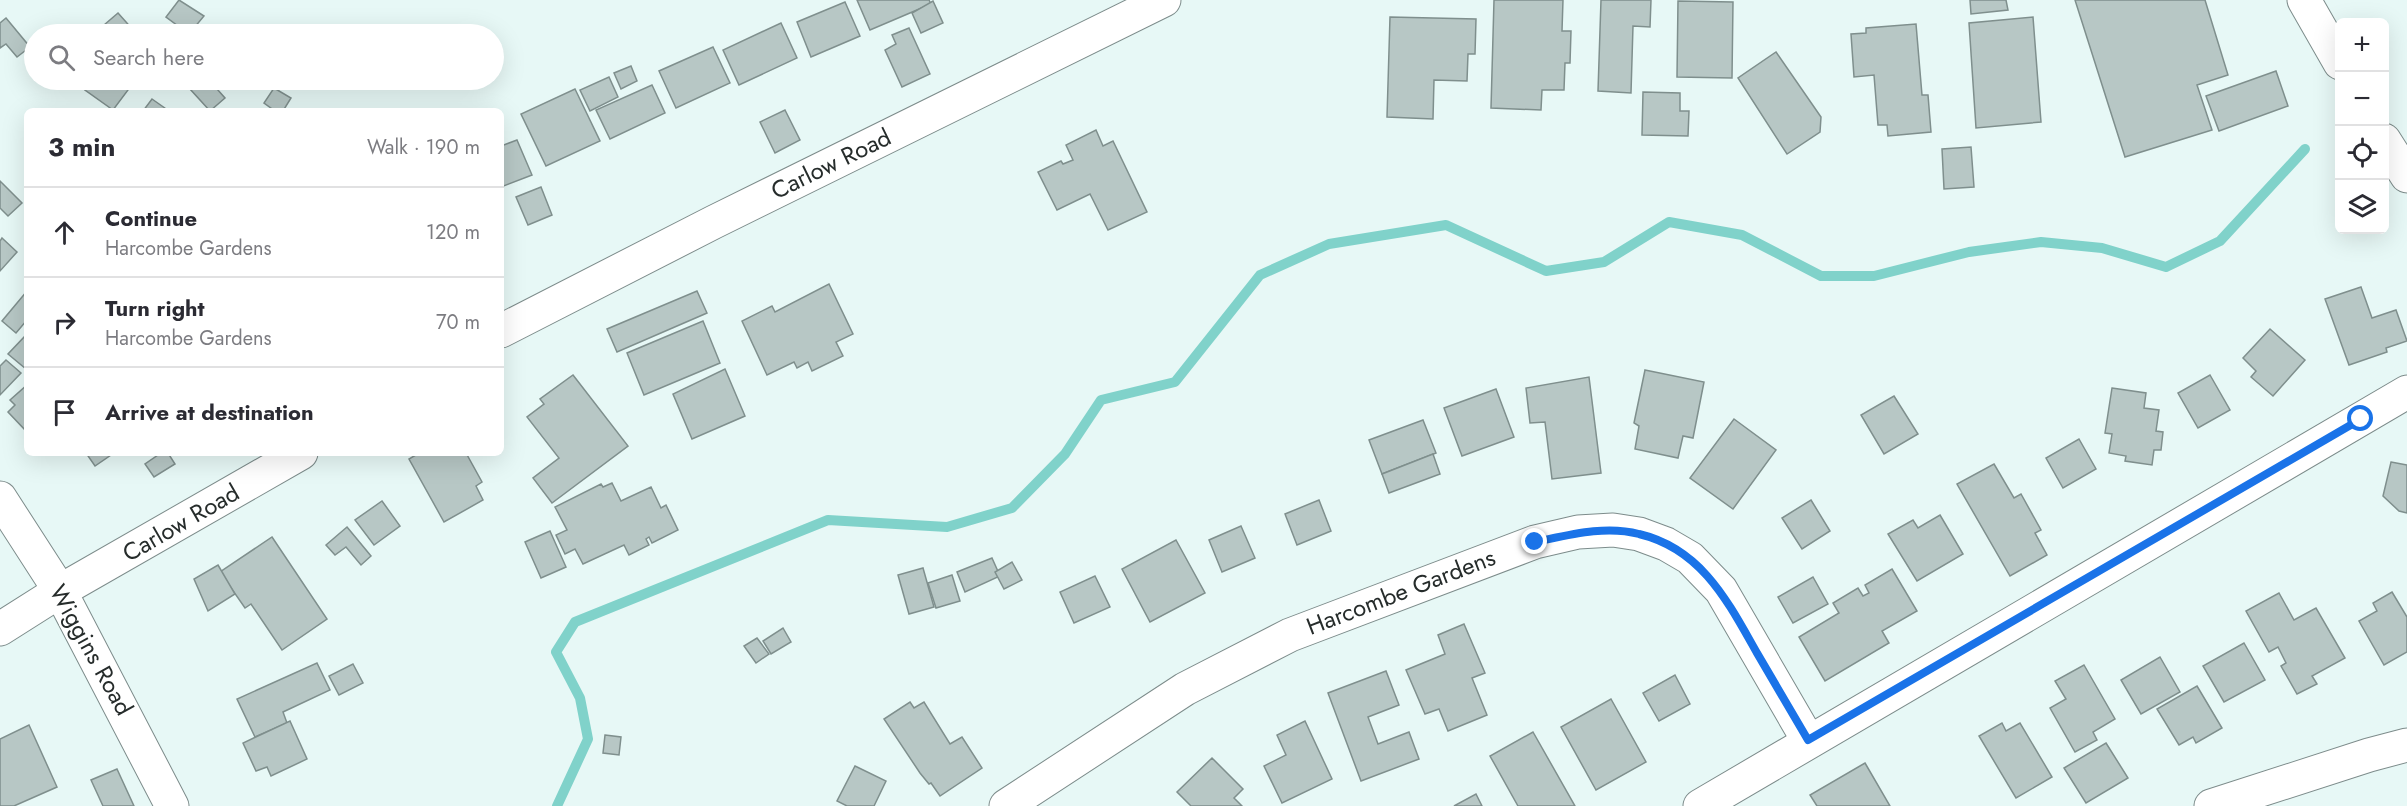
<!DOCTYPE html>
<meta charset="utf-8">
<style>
body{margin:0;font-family:Jost,sans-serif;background:#f7f7f7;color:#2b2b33}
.controls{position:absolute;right:18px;top:18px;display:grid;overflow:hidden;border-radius:9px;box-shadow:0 6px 24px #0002}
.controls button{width:54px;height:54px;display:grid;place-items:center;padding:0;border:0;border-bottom:2px solid #e1e1e2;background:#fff;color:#2b2b33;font:30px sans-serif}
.stop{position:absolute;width:18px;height:18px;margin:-14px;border:4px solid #1a73e8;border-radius:50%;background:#fff}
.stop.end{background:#1a73e8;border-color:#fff;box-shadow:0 2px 6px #0008}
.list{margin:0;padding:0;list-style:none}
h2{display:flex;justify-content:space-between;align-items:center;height:78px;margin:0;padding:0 24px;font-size:26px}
h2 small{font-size:20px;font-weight:400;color:#7c7c81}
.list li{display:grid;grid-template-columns:39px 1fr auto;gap:18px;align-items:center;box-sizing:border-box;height:90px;padding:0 24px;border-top:2px solid #e1e1e2}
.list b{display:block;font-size:22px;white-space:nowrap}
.list p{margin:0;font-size:20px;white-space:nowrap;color:#7c7c81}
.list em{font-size:20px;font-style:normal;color:#7c7c81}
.icon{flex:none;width:33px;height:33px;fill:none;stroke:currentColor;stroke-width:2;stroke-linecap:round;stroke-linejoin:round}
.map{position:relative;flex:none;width:2407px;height:806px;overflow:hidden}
.search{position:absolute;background:#fff;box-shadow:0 6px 24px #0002;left:24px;top:24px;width:480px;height:66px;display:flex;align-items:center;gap:15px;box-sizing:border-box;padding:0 21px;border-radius:33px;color:#7c7c81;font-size:22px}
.panel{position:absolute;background:#fff;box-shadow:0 6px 24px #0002;left:24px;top:108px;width:480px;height:348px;border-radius:9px}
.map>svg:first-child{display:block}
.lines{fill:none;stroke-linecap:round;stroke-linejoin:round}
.stream{stroke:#80d2ca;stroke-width:10}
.building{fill:#b7c7c5;stroke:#7f8f8d;stroke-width:1.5}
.minor-casing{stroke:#7d8c8b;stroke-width:35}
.major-casing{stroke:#7d8c8b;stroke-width:35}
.minor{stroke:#fff;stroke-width:33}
.major{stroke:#fff;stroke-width:33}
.route{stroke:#1a73e8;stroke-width:8}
.labels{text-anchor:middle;stroke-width:4.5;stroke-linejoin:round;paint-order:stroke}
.street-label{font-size:24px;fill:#262c2b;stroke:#fff}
</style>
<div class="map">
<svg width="2407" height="806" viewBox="0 0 2407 806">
<rect width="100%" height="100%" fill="#e7f8f6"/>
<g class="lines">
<path class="stream" d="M557 806 588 739 580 698 556 652 575 622 828 520 947 527 1012 508 1065 454 1101 400 1175 382 1260 275 1329 244 1446 225 1546 271 1604 262 1669 222 1742 235 1821 276H1874L1969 252 2041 242 2102 248 2166 267 2220 241 2305 149"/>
</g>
<g class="building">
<path d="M179 0 204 16 189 34 166 17Z"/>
<path d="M857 0H929L931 4 870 30Z"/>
<path d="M1494 0H1563L1562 31H1571L1570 63H1565L1564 90H1542L1541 110 1491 108Z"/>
<path d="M1601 0H1651L1650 27 1633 26 1631 93 1598 91Z"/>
<path d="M1970 0H2006L2008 10 1971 14Z"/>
<path d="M2075 0H2205L2228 75 2197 85 2212 130 2125 157Z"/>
<path d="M933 1 943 23 921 33 912 13Z"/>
<path d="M1678 1 1733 2 1732 78 1677 77Z"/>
<path d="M845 2 860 36 811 57 797 22Z"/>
<path d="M118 13 135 32 132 34H112L104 25Z"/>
<path d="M1390 17 1476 19 1475 54H1468L1467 81 1434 80 1433 119 1387 117Z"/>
<path d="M2033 17 2041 122 1976 128 1969 23Z"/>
<path d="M6 18 30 47 17 57 6 44 0 48V23Z"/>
<path d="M781 23 797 58 739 85 723 50Z"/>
<path d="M1916 24 1922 95H1928L1931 132 1888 136 1887 125H1878L1874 75 1854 77 1851 34 1866 33V28Z"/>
<path d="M909 28 930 74 902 87 885 50 896 44 892 35Z"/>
<path d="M713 47 730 83 676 108 659 71Z"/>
<path d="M1776 52 1821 117 1820 132 1787 154 1738 78Z"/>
<path d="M631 66 637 81 621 89 614 73Z"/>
<path d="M2276 71 2288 106 2219 131 2206 96Z"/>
<path d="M609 77 618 97 590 111 580 90Z"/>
<path d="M93 80H114L128 90 113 110 85 90Z"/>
<path d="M201 80H209L225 98 210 111 190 89Z"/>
<path d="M652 85 665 113 610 139 596 110Z"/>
<path d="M274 88 291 98 283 111H275L264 103Z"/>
<path d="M575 89 600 141 546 166 521 114Z"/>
<path d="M1643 92 1680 93V111H1689L1688 136 1642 135Z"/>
<path d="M152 99 169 111H143Z"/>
<path d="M785 110 800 140 775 153 760 122Z"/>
<path d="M1096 130 1103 146 1113 141 1147 212 1108 230 1090 194 1057 210 1038 172 1061 161 1063 164 1073 160 1066 145Z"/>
<path d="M517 140 532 175 501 187V146Z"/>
<path d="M1971 147 1974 187 1944 189 1942 149Z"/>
<path d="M0 181 22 203 8 216 0 208Z"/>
<path d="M541 187 552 215 528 225 516 197Z"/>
<path d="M2 238 17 252 0 271V241Z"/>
<path d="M829 284 853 334 836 342 843 356 812 371 808 362 797 368 794 362 767 375 742 321 772 306 775 312Z"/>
<path d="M2361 287 2372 318 2396 310 2407 341 2386 348 2387 352 2349 365 2325 299Z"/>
<path d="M27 291V320L16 333 2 321Z"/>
<path d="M697 291 707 313 617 352 607 329Z"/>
<path d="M703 321 720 363 644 395 627 353Z"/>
<path d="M2270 329 2305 360 2273 396 2251 377 2256 371 2243 358Z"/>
<path d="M27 334V368L26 369 8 354Z"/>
<path d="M6 360 21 373 0 395V366Z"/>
<path d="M725 369 745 416 692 439 673 394Z"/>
<path d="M1645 370 1704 382 1693 438 1683 436 1678 458 1635 449 1639 426 1634 423Z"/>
<path d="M573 375 628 446 552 503 533 478 559 458 527 417 544 404 540 399Z"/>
<path d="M2210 375 2230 410 2198 428 2178 393Z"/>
<path d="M1589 377 1601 473 1552 479 1545 422 1530 423 1526 388Z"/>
<path d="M27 385V432L8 412 15 405 10 400Z"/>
<path d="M2112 388 2146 393 2144 408 2159 410 2156 431 2163 432 2161 450H2154L2152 465 2125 461 2126 456 2109 453 2112 434 2105 433Z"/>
<path d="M1496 389 1514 437 1462 456 1444 408Z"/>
<path d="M1894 396 1918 434 1884 454 1861 415Z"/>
<path d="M1734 419 1776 450 1733 509 1690 478Z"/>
<path d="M1423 420 1436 453 1382 474 1369 440Z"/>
<path d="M2079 439 2096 469 2063 488 2046 458Z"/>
<path d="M86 453H110L111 455 95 466Z"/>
<path d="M161 453H168L175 464 154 477 145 464Z"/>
<path d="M419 453H466L482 482 476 486 483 500 444 522 409 459Z"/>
<path d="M1433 454 1440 474 1389 493 1382 474Z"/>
<path d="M2391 462 2407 465V513L2399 511 2383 496Z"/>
<path d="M1994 464 2014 498 2021 494 2041 530 2035 533 2047 555 2010 576 1957 484Z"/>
<path d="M612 483 621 501 651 487 661 508 666 505 678 530 652 543 649 537 646 539 649 545 629 555 624 545 583 564 575 549 565 554 556 535 567 530 555 507 601 484 603 487Z"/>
<path d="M1319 500 1331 531 1297 545 1285 514Z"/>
<path d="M1811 500 1830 531 1802 549 1782 518Z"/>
<path d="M382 501 400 526 374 545 355 520Z"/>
<path d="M1940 515 1963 554 1917 581 1888 534 1913 520 1918 528Z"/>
<path d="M1241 526 1255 558 1222 572 1209 540Z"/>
<path d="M347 527 371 556 361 565 346 547 335 555 326 545Z"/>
<path d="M550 531 566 567 541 578 525 542Z"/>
<path d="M272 537 327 619 282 650 251 604 245 608 220 572Z"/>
<path d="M1176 540 1205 593 1150 622 1122 569Z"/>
<path d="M992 558 1000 576 965 592 957 572Z"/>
<path d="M1012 562 1022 580 1004 589 995 572Z"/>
<path d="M218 565 235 594 208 611 194 579Z"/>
<path d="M923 568 934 607 909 614 898 575Z"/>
<path d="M1892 569 1917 611 1882 631 1889 643 1825 681 1799 637 1839 613 1833 603 1858 588 1863 596 1869 593 1865 585Z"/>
<path d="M952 575 960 601 936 608 928 583Z"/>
<path d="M1095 576 1110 607 1074 623 1060 592Z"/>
<path d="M1813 577 1828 604 1793 623 1778 597Z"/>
<path d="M2392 592 2407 617V652L2384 665 2359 621 2377 611 2373 603Z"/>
<path d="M2279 593 2294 620 2316 608 2345 658 2312 676 2317 684 2297 694 2281 666 2286 663 2278 647 2269 652 2246 611Z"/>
<path d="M1464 624 1485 673 1472 678 1487 715 1448 731 1439 709 1425 714 1406 670 1445 654 1438 635Z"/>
<path d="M783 628 791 642 771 654 763 641Z"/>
<path d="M757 638 769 654 756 663 744 646Z"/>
<path d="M2244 643 2265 680 2224 702 2203 666Z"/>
<path d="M2160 657 2180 692 2141 714 2121 680Z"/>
<path d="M317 663 330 690 283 712 287 723 255 737 237 699Z"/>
<path d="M353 664 363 683 339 695 329 676Z"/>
<path d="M2084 665 2115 719 2093 732 2097 740 2075 752 2050 708 2066 699 2055 681Z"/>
<path d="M1386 671 1399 705 1368 717 1378 744 1409 732 1419 759 1361 781 1328 693Z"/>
<path d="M1675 675 1690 704 1659 721 1643 693Z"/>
<path d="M2197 686 2222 728 2196 743 2193 737 2179 745 2157 709Z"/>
<path d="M1611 699 1646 762 1596 790 1561 727Z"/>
<path d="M910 702 914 708 924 702 950 744 962 737 982 768 940 796 931 783 929 784 920 773 884 719Z"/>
<path d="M290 721 307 759 271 776 267 767 256 771 243 743Z"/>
<path d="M1305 721 1332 779 1282 803 1264 766 1286 755 1277 735Z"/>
<path d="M2002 723 2006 731 2020 723 2052 777 2016 798 1979 736Z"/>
<path d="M29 725 57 787 14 806H0V739Z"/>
<path d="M1533 732 1575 806H1518L1490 756Z"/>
<path d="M605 735 621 737 619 755 603 753Z"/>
<path d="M2106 743 2128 778 2086 803 2064 768Z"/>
<path d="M1212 758 1243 789 1234 798 1242 806H1191L1177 792Z"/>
<path d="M1865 763 1890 806H1817L1810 795Z"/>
<path d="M855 766 886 781 874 806H847L837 801Z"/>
<path d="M117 769 134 806H103L91 780Z"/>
<path d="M1476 794 1482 806H1454Z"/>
</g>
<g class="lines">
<defs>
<g id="minor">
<path d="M2304 0 2340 63"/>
<path d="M2384 140 2407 176"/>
<path d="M501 331 714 222 1164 0"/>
<path d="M0 498 60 591 172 806"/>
<path d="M0 629 60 591 301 453"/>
<path d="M1006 806 1185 689 1290 635 1535 542 1578 532 1613 530 1639 534 1666 544 1690 558 1721 590 1808 740"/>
<path d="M1700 806 2407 392"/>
</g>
<path id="major" d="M2211 806 2369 755 2407 745"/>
</defs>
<use href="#minor" class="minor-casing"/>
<use href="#major" class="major-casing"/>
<use href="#minor" class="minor"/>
<use href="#major" class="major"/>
</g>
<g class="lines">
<path class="route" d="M1535 542C1569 535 1605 525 1639 534 1702 549 1728 602 1757 653 1774 682 1791 711 1808 740L2361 419"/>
</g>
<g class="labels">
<g class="street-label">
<text transform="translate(831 164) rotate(-26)" y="8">Carlow Road</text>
<text transform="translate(181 523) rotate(-30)" y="8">Carlow Road</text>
<text transform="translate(1401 592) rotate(-21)" y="8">Harcombe Gardens</text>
<text transform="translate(91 650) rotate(61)" y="8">Wiggins Road</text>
</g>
</g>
</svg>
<div class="controls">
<button>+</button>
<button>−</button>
<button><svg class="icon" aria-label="locate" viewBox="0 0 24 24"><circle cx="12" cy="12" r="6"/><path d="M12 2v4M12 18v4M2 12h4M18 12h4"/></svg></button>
<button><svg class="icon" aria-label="layers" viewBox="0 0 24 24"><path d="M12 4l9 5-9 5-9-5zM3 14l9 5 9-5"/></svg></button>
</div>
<div class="stop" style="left:2361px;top:419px"></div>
<div class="stop end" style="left:1535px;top:542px"></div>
<div class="search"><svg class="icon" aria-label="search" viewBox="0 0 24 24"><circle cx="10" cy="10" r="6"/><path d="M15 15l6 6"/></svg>Search here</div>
<section class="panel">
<h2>3 min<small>Walk · 190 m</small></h2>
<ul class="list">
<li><svg class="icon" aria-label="ahead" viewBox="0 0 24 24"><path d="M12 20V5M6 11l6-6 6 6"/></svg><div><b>Continue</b><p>Harcombe Gardens</p></div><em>120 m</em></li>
<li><svg class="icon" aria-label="right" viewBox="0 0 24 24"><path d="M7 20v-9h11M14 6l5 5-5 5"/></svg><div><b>Turn right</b><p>Harcombe Gardens</p></div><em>70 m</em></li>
<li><svg class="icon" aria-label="arrive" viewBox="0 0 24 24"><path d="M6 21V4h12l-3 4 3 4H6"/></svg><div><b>Arrive at destination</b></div></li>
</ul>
</section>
</div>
